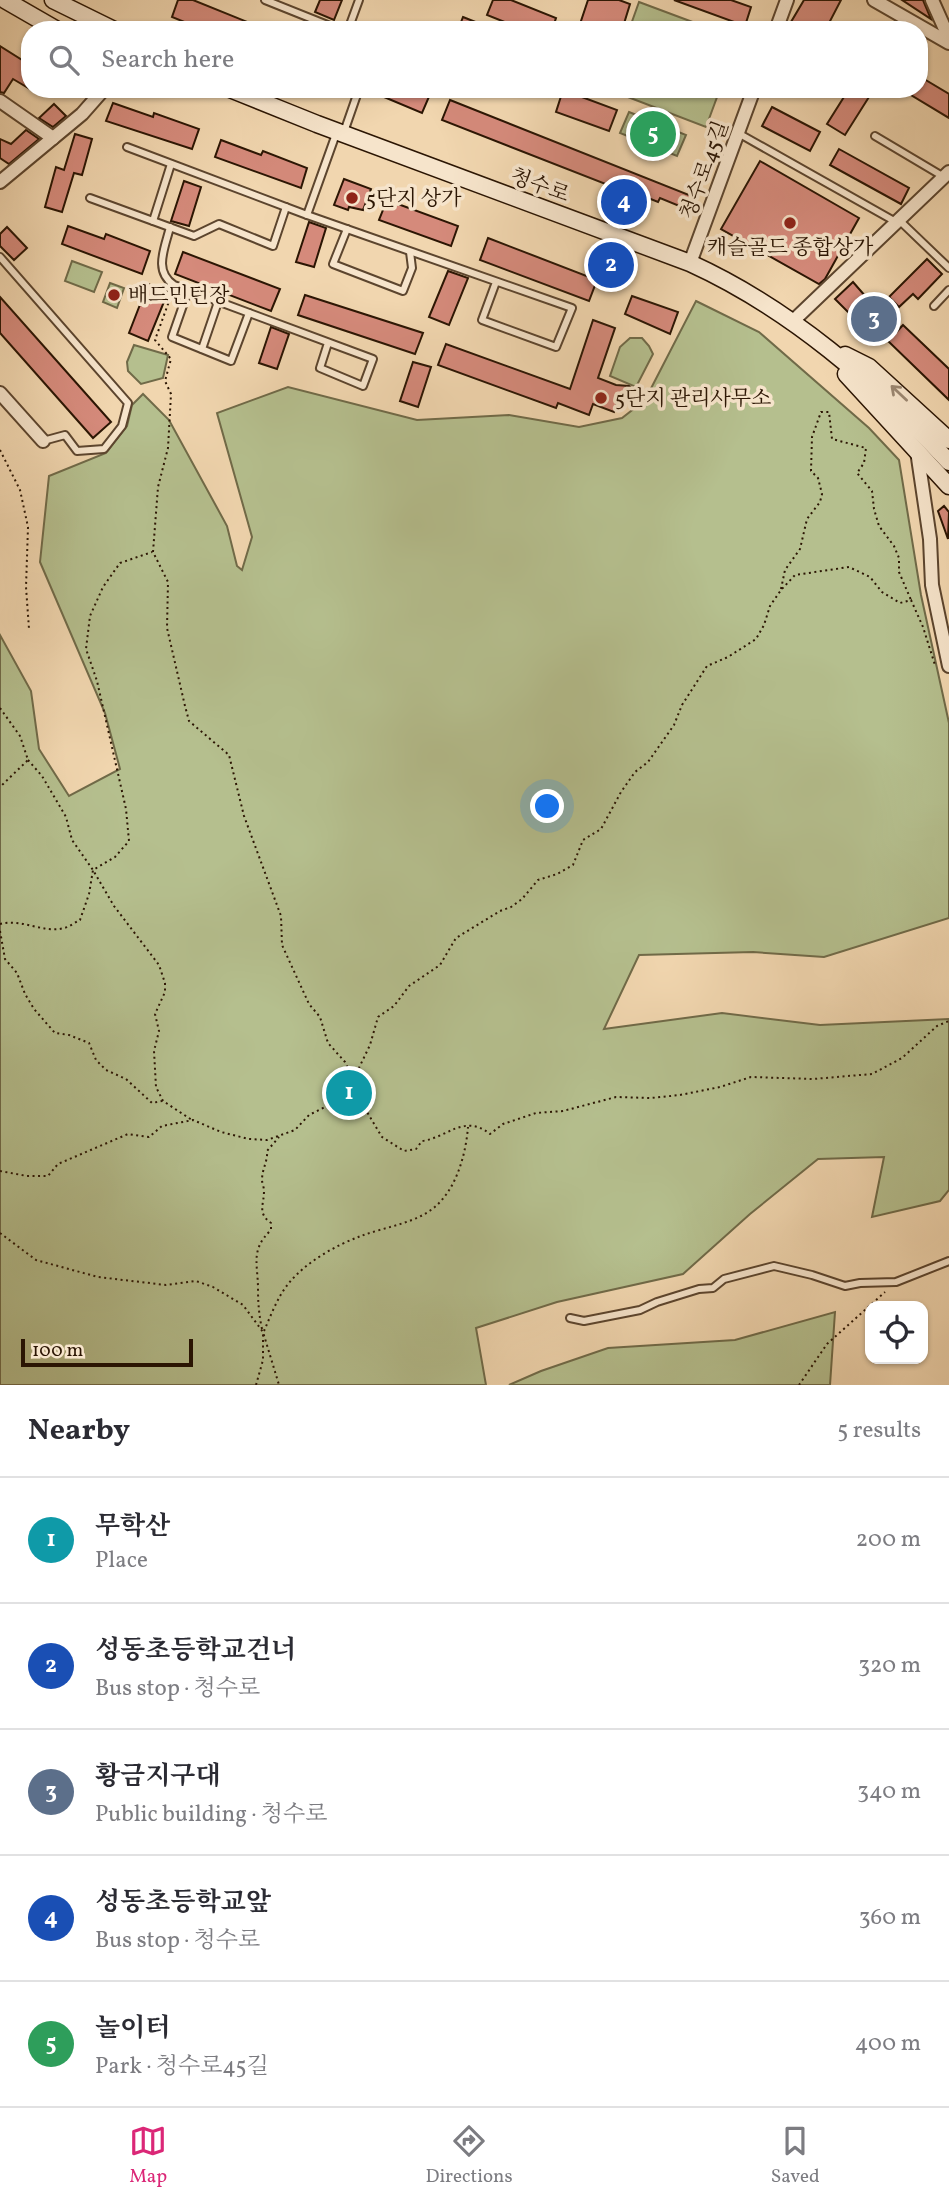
<!DOCTYPE html>
<meta charset="utf-8">
<style>
body{margin:0;font-family:Vollkorn,"Noto Serif KR",serif;background:#f2f2f3;color:#2b2b33}
.controls{position:absolute;right:21px;bottom:21px;display:grid;overflow:hidden;border-radius:14px;box-shadow:0 2px 5px #0004}
.controls button{width:63px;height:63px;display:grid;place-items:center;padding:0;border:0;border-bottom:2px solid #e1e1e2;background:#fff;color:#2b2b33;font:35px sans-serif}
.scale{position:absolute;left:21px;bottom:18px;width:172px;box-sizing:border-box;padding-left:7px;border:4px solid #2b1503;border-top:0;font-size:19px;line-height:24px;white-space:nowrap;color:#2b1503;-webkit-text-stroke:5px #f6e4cb;paint-order:stroke}
.you{position:absolute;left:548px;top:807px;width:24px;height:24px;margin:-18px;border:5px solid #fff;border-radius:50%;background:#1a73e8;box-shadow:0 0 0 10px #1a73e833}
.badge{display:grid;place-items:center;width:46px;height:46px;border-radius:50%;background:#db2777;color:#fff;font-size:23px;font-weight:700}
.pin{position:absolute;translate:-50% -50%;border:4px solid #fff;box-shadow:0 2px 7px #0006}
.list{margin:0;padding:0;list-style:none}
h2{display:flex;justify-content:space-between;align-items:center;height:91px;margin:0;padding:0 28px;font-size:30px}
h2 small{font-size:23px;font-weight:400;color:#7c7c81}
.list li{display:grid;grid-template-columns:46px 1fr auto;gap:21px;align-items:center;box-sizing:border-box;height:126px;padding:0 28px;border-top:2px solid #e1e1e2}
.list b{display:block;font-size:26px;white-space:nowrap}
.list p{margin:0;font-size:23px;white-space:nowrap;color:#7c7c81}
.list em{font-size:23px;font-style:normal;color:#7c7c81}
.icon{flex:none;width:38px;height:38px;fill:none;stroke:currentColor;stroke-width:2;stroke-linecap:round;stroke-linejoin:round}
.map{position:relative;flex:none;width:949px;height:1385px;overflow:hidden}
.search{position:absolute;background:#fff;box-shadow:0 2px 5px #0004;left:21px;right:21px;top:21px;height:77px;display:flex;align-items:center;gap:18px;box-sizing:border-box;padding:0 24px;border-radius:28px;color:#7c7c81;font-size:26px}
.sheet{height:721px;background:#fff}
nav{display:flex;justify-content:space-around;align-items:center;box-sizing:border-box;height:98px;border-top:2px solid #e1e1e2;background:#fff;font-size:19px;color:#7c7c81}
nav a{display:grid;justify-items:center;gap:4px}
nav .on{color:#db2777}
.map>svg:first-child{display:block}
.green{fill:#b5bf8e;stroke:#706a48;stroke-width:2}
.building{fill:#d58a7b;stroke:#2b1503;stroke-width:2}
.lines{fill:none;stroke-linecap:round;stroke-linejoin:round}
.service-casing{stroke:#5c452e;stroke-width:10}
.minor-casing{stroke:#5c452e;stroke-width:16}
.secondary-casing{stroke:#2b1503;stroke-width:19}
.path{stroke:#2b1503;stroke-width:2;stroke-dasharray:2 3.5;stroke-linecap:butt}
.service{stroke:#f6e4cb;stroke-width:6}
.minor{stroke:#f6e4cb;stroke-width:12}
.secondary{stroke:#f6e4cb;stroke-width:16}
.oneway{stroke:#9b8771}
.poi-dot{fill:#8f2418;stroke:#f6e4cb;stroke-width:2.5}
.labels{text-anchor:middle;stroke-width:7;stroke-linejoin:round;paint-order:stroke}
.street-label{font-size:21px;fill:#2b1503;stroke:#f6e4cb}
.poi-label{font-size:21px;fill:#2b1503;stroke:#f6e4cb;text-anchor:start}
</style>
<div class="map">
<svg width="949" height="1385" viewBox="0 0 949 1385">
<rect width="100%" height="100%" fill="#f1d6af"/>
<filter id="stains"><feTurbulence type="fractalNoise" baseFrequency=".00286" numOctaves="4"/><feColorMatrix values="0 0 0 0 .2 0 0 0 0 .09 0 0 0 0 .02 0 0 0 .5 -.17"/></filter>
<radialGradient id="worn" r=".72"><stop offset=".6" stop-color="#630" stop-opacity="0"/><stop offset="1" stop-color="#630" stop-opacity=".3"/></radialGradient>
<g class="green">
<path d="M639 2 714 30H629Z"/>
<path d="M607 89H720L706 127Z"/>
<path d="M629 112 686 135 677 156 620 133Z"/>
<path d="M72 261 102 272 94 292 65 281Z"/>
<path d="M110 283 124 288 117 308 103 302Z"/>
<path d="M696 301 759 332 869 428 899 460 921 595 949 723V918L824 957 753 952 639 955 604 1029 722 1013 820 1025 949 1019V1190L940 1201 872 1217 884 1157 818 1159 750 1214 683 1274 557 1302 476 1328 486 1385H0V635L31 691 39 749 69 796 120 769 105 713 40 562 49 476 106 453 127 426 132 405 143 394 169 420 227 526 237 566 242 570 252 537 217 413 288 387 417 420 509 415 579 427 622 418 645 400Z"/>
<path d="M630 338H642L649 346 653 354 636 387 610 376 620 347Z"/>
<path d="M134 345 168 355 163 378 141 384 128 371 127 362Z"/>
<path d="M835 1312 830 1385H509L541 1371 608 1348 735 1340Z"/>
</g>
<g class="building">
<path d="M178 0H193L267 30H204L172 17Z"/>
<path d="M320 0H342L334 20 315 12Z"/>
<path d="M493 0H511L556 18 552 30H525L487 15Z"/>
<path d="M588 0H619L630 4 622 30H578Z"/>
<path d="M674 0H731L751 7 745 26Z"/>
<path d="M804 0H841L829 23 842 30H805L791 22Z"/>
<path d="M902 0H923L931 19Z"/>
<path d="M463 17 493 29V30H458Z"/>
<path d="M0 46 30 65V89L13 79 4 93 0 92Z"/>
<path d="M919 76 949 94V118L901 89H919Z"/>
<path d="M365 89H424L431 92 422 113Z"/>
<path d="M849 89H874L845 135 827 124Z"/>
<path d="M563 90 617 110 609 131 556 112Z"/>
<path d="M450 100 694 197 689 210 660 198 658 202 609 182 608 185 442 120Z"/>
<path d="M113 103 153 117 154 113 199 129 192 149 106 121Z"/>
<path d="M54 104 66 116 53 127 39 118Z"/>
<path d="M772 107 820 132 810 151 762 126Z"/>
<path d="M26 130 39 139 9 164 0 158V139L11 144Z"/>
<path d="M75 134 92 139 82 175 74 173 62 212 45 207 56 167 64 170Z"/>
<path d="M221 140 261 155 263 151 307 168 301 188 215 157Z"/>
<path d="M839 149 909 188 901 204 830 165Z"/>
<path d="M760 161 859 218 825 279 819 284 721 229Z"/>
<path d="M344 179 371 189 363 210 349 207 348 210 334 205Z"/>
<path d="M184 181 201 187 189 226 171 221Z"/>
<path d="M387 200 458 226 451 246 379 220Z"/>
<path d="M309 222 326 228 314 267 296 262Z"/>
<path d="M68 226 104 239 106 234 150 251 142 274 62 244Z"/>
<path d="M7 227 27 248 14 260 0 246V234Z"/>
<path d="M488 238 597 280 589 301 480 260Z"/>
<path d="M183 252 280 289 271 311 175 274Z"/>
<path d="M927 259 942 274 918 299 913 294 899 307 889 297Z"/>
<path d="M448 271 468 278 449 325 429 317Z"/>
<path d="M853 282 886 320 874 331 858 315 854 318 835 299Z"/>
<path d="M148 284 168 292 148 341 129 333Z"/>
<path d="M305 295 423 333 415 354 298 315Z"/>
<path d="M632 296 678 312 670 334 625 314Z"/>
<path d="M0 297 111 422 93 438 0 333Z"/>
<path d="M593 320 615 328 598 378 616 385 629 386 633 389 629 399 625 398 622 406 617 403 614 412 593 404 589 415 558 403 556 408 438 365 446 344 570 389Z"/>
<path d="M903 325 949 369V400L888 341Z"/>
<path d="M271 327 289 334 277 369 259 363Z"/>
<path d="M413 362 431 367 418 407 400 401Z"/>
<path d="M944 506 949 512 948 539 938 511Z"/>
</g>
<g class="lines">
<defs>
<g id="service">
<path d="M265 0 340 30"/>
<path d="M348 30 359 0"/>
<path d="M344 132 359 89"/>
<path d="M738 133 896 222"/>
<path d="M875 136 944 177"/>
<path d="M127 147 307 215 572 308 556 347 482 320 496 282"/>
<path d="M90 198 194 236 219 224 273 246 286 207"/>
<path d="M307 215 336 134"/>
<path d="M899 220 949 268"/>
<path d="M153 221 171 164"/>
<path d="M170 227C165 248 153 271 174 285L373 359 363 386 320 368 328 343"/>
<path d="M347 229 333 264 403 291 412 268 410 252"/>
<path d="M0 257 128 403 122 426 104 449 77 451 65 435 43 441"/>
<path d="M188 291 172 337 231 361 249 313"/>
<path d="M934 306 949 290"/>
<path d="M202 349 218 302"/>
<path d="M570 1318 584 1321 640 1310 657 1302 699 1289 713 1288 724 1279 774 1266 812 1275 845 1286 860 1283 896 1282 949 1261"/>
</g>
<g id="minor">
<path d="M874 0 949 43"/>
<path d="M932 0 949 38"/>
<path d="M776 30 787 0"/>
<path d="M0 101 53 138"/>
<path d="M0 182 82 114 104 89"/>
<path d="M690 263 754 89"/>
<path d="M792 322 949 172"/>
<path d="M0 393 43 441"/>
<path d="M917 451 930 539 932 585 949 666"/>
</g>
<g id="secondary">
<path d="M5 0 57 30"/>
<path d="M53 0 114 30"/>
<path d="M230 89 317 124 690 263C791 309 874 382 949 462"/>
<path d="M845 355 869 367 949 440"/>
<path d="M846 374 949 486"/>
</g>
</defs>
<use href="#service" class="service-casing"/>
<use href="#minor" class="minor-casing"/>
<use href="#secondary" class="secondary-casing"/>
<g class="path">
<path d="M172 293 155 340 171 359 165 381 171 394 168 448 158 487 153 552 168 582 167 628 185 706 189 721 229 755 244 816 281 916 282 945 309 1004 320 1017 328 1043 345 1062 352 1077"/>
<path d="M0 450 20 490 28 527 26 587 29 629"/>
<path d="M781 589 785 570 800 549 807 519 820 502 822 494 818 478 811 471 812 437 821 412H829L832 439 866 448 864 463 857 473 872 491 874 509 879 526 894 546 899 558V572L911 600"/>
<path d="M0 708 20 736 28 760 0 787"/>
<path d="M28 760 42 776 66 817 72 840 93 870 114 906 159 965 165 983V992L155 1014 159 1031 154 1051 156 1087 163 1101 192 1120"/>
<path d="M0 924C22 918 44 934 64 928 70 927 75 922 80 920L89 894 93 870 115 857 129 841 126 809 97 681 86 649 90 616 103 587 120 563 152 552"/>
<path d="M0 931 5 959 17 973 25 994 34 1009 55 1033 69 1035 89 1043 96 1060 106 1070 126 1079 152 1103 162 1101"/>
<path d="M347 1087 364 1107 382 1137 404 1151 416 1149 422 1141C447 1138 464 1113 490 1134L503 1124 536 1113 563 1111 616 1097 651 1098 680 1095 720 1087 751 1077 813 1079 872 1074 902 1058 937 1026 949 1021"/>
<path d="M0 1171 27 1176H48L58 1164 128 1134 149 1137 162 1126 193 1120 221 1132 249 1139 267 1140 295 1130 309 1115 325 1107 357 1072 370 1045 378 1017 394 1006 409 986 440 965 456 938 500 911 511 907 522 899 538 880 557 874 573 865 583 840 601 829 621 792 635 772 648 762 674 725 682 705 707 666 728 657 756 639 764 625 770 606 781 590 795 575 849 567 870 577 882 592 900 603 911 600 923 627 935 665"/>
<path d="M0 1233 36 1260 98 1277 166 1285 196 1281 213 1287 243 1305 263 1332 279 1385"/>
<path d="M262 1329C259 1315 258 1303 258 1289 258 1264 250 1250 271 1230V1223C257 1213 264 1205 264 1191 264 1187 262 1183 262 1180 262 1169 268 1161 267 1151L279 1137"/>
<path d="M264 1331C271 1315 278 1296 289 1283 306 1262 336 1245 361 1236 387 1226 421 1223 440 1202 458 1183 466 1152 468 1127"/>
<path d="M256 1385 263 1360V1334"/>
<path d="M799 1385 827 1344 885 1292"/>
</g>
<use href="#service" class="service"/>
<use href="#minor" class="minor"/>
<use href="#secondary" class="secondary"/>
</g>
<defs><path id="oneway-shaft" d="M-6 0H5M1.5-3L5.5 0L1.5 3" fill="none" stroke-width="1.6" stroke-linecap="round" stroke-linejoin="round" transform="scale(1.75)"/></defs>
<use class="oneway" href="#oneway-shaft" transform="translate(899 393) rotate(-137)"/>
<g class="poi-dot">
<circle cx="352" cy="198" r="7"/>
<circle cx="790" cy="223" r="7"/>
<circle cx="114" cy="295" r="7"/>
<circle cx="601" cy="398" r="7"/>
</g>
<g class="labels">
<g class="street-label">
<text transform="translate(704 170) rotate(-70)" y="7">청수로45길</text>
<text transform="translate(540 185) rotate(20)" y="7">청수로</text>
</g>
<g class="poi-label">
<text x="366" y="205">5단지 상가</text>
<text x="790" y="254" text-anchor="middle">캐슬골드 종합상가</text>
<text x="128" y="302">배드민턴장</text>
<text x="615" y="405">5단지 관리사무소</text>
</g>
</g>
<rect width="100%" height="100%" filter="url(#stains)"/>
<rect width="100%" height="100%" fill="url(#worn)"/>
</svg>
<div class="controls">
<button><svg class="icon" aria-label="locate" viewBox="0 0 24 24"><circle cx="12" cy="12" r="6"/><path d="M12 2v4M12 18v4M2 12h4M18 12h4"/></svg></button>
</div>
<div class="scale">100 m</div>
<div class="you"></div>
<div class="pin badge" style="left:349px;top:1093px;background:#0f9aa8">1</div>
<div class="pin badge" style="left:611px;top:265px;background:#1a4fb4">2</div>
<div class="pin badge" style="left:874px;top:319px;background:#5c6f8a">3</div>
<div class="pin badge" style="left:624px;top:202px;background:#1a4fb4">4</div>
<div class="pin badge" style="left:653px;top:134px;background:#2e9e5b">5</div>
<div class="search"><svg class="icon" aria-label="search" viewBox="0 0 24 24"><circle cx="10" cy="10" r="6"/><path d="M15 15l6 6"/></svg>Search here</div>
</div>
<section class="sheet">
<h2>Nearby<small>5 results</small></h2>
<ul class="list">
<li><span class="badge" style="background:#0f9aa8">1</span><div><b>무학산</b><p>Place</p></div><em>200 m</em></li>
<li><span class="badge" style="background:#1a4fb4">2</span><div><b>성동초등학교건너</b><p>Bus stop · 청수로</p></div><em>320 m</em></li>
<li><span class="badge" style="background:#5c6f8a">3</span><div><b>황금지구대</b><p>Public building · 청수로</p></div><em>340 m</em></li>
<li><span class="badge" style="background:#1a4fb4">4</span><div><b>성동초등학교앞</b><p>Bus stop · 청수로</p></div><em>360 m</em></li>
<li><span class="badge" style="background:#2e9e5b">5</span><div><b>놀이터</b><p>Park · 청수로45길</p></div><em>400 m</em></li>
</ul>
</section>
<nav>
<a class="on"><svg class="icon" aria-label="map" viewBox="0 0 24 24"><path d="M3 6l6-2 6 2 6-2v14l-6 2-6-2-6 2zM9 4v14M15 6v14"/></svg>Map</a>
<a><svg class="icon" aria-label="directions" viewBox="0 0 24 24"><path d="M12 3l9 9-9 9-9-9zM9 14v-3h6M13 9l2 2-2 2"/></svg>Directions</a>
<a><svg class="icon" aria-label="saved" viewBox="0 0 24 24"><path d="M7 4h10v16l-5-4-5 4z"/></svg>Saved</a>
</nav>
